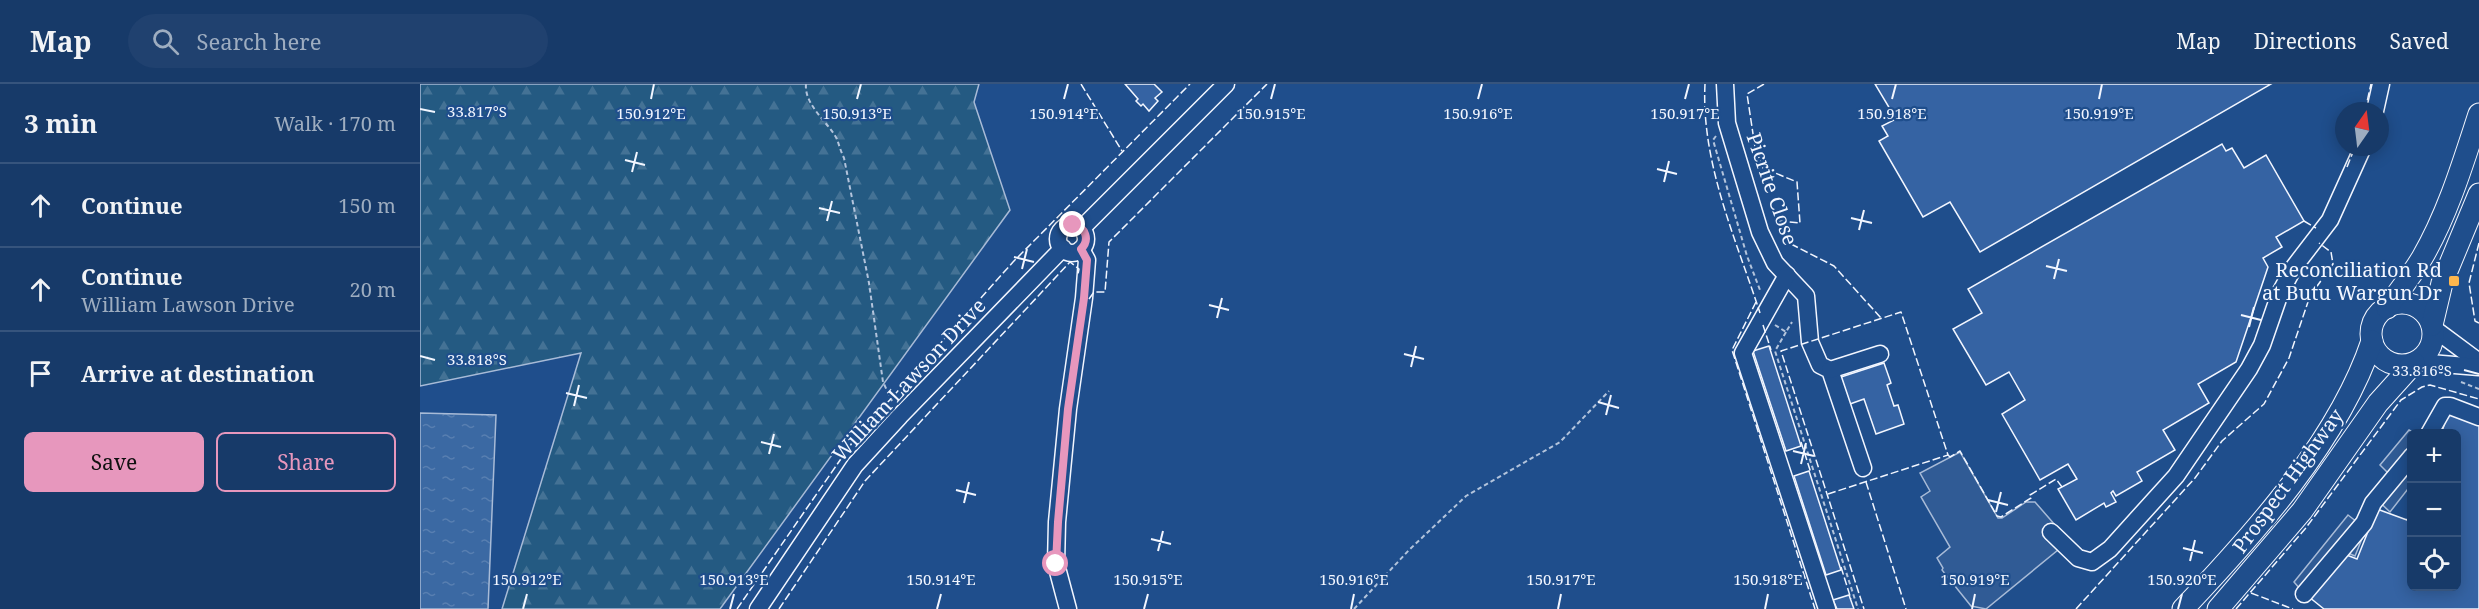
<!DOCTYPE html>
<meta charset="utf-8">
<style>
body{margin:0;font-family:"Noto Serif",serif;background:#20416f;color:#f1f3f6}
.controls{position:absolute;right:18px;bottom:18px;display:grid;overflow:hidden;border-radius:9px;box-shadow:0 3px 15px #0003}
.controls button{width:54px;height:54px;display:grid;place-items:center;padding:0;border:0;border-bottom:2px solid #36547d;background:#173a69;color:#f1f3f6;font:30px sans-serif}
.compass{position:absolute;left:1915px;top:18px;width:54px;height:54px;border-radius:50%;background:#173a69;box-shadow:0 3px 15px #0003;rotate:14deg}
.stop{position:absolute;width:18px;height:18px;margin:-14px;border:4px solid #e797bd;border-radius:50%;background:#fff}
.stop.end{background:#e797bd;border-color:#fff;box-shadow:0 2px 6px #0008}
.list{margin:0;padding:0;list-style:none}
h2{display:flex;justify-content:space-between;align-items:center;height:78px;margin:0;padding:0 24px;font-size:26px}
h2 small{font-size:20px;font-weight:400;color:#9eadc0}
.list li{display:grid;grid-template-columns:39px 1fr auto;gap:18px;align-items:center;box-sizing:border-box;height:84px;padding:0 24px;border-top:2px solid #36547d}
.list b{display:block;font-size:22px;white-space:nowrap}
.list p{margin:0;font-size:20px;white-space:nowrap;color:#9eadc0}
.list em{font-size:20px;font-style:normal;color:#9eadc0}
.actions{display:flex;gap:12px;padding:18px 24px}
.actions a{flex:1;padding:14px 0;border:2px solid #e797bd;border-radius:9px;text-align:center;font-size:21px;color:#e797bd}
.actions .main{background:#e797bd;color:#111}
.icon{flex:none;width:33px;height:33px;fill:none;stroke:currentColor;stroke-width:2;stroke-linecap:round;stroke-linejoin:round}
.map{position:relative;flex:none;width:2059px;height:525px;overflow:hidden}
header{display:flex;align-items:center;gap:36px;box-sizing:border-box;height:84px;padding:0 30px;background:#173a69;border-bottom:2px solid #36547d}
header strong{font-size:28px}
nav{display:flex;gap:33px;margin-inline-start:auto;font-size:21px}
.search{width:420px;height:54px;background:#20416f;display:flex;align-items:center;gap:15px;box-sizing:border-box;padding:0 21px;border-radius:33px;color:#9eadc0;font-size:22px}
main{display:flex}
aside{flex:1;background:#173a69}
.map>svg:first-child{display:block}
.forest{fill:url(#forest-firs);stroke:#a8bbd7;stroke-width:1.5}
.parking{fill:#305b95;stroke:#a8bbd7;stroke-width:1.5}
.water{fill:url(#water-ripples);stroke:#a8bbd7;stroke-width:1.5}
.building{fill:#3563a3;stroke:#f2f6ff;stroke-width:1.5}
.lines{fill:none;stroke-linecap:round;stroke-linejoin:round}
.minor-casing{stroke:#f2f6ff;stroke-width:19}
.major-casing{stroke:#f2f6ff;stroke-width:23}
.path{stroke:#b3c4dc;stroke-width:2;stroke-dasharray:4.5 3;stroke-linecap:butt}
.minor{stroke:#1f4e8c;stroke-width:16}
.major{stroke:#1f4e8c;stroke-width:21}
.fence{stroke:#f2f6ff;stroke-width:1.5;stroke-dasharray:8 3;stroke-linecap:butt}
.route{stroke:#e797bd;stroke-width:8}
.ticks{fill:none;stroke:#f2f6ff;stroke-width:2}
.poi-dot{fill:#ffb74d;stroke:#1f4e8c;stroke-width:2}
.labels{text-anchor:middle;stroke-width:4.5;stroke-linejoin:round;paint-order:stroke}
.street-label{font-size:20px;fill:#f2f6ff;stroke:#1f4e8c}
.poi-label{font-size:20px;fill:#f2f6ff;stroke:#1f4e8c;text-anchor:end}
.ticks-label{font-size:15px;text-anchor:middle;fill:#f2f6ff;stroke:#1f4e8c;stroke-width:4.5;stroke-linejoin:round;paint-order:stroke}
</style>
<header>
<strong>Map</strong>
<div class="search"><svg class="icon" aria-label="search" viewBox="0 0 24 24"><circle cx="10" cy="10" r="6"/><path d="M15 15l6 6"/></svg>Search here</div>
<nav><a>Map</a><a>Directions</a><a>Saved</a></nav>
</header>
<main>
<aside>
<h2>3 min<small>Walk · 170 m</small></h2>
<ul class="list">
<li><svg class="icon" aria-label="ahead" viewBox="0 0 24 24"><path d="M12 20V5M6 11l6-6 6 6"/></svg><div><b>Continue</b></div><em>150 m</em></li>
<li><svg class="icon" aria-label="ahead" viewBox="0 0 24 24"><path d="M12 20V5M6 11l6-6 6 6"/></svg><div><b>Continue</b><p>William Lawson Drive</p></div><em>20 m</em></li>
<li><svg class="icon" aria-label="arrive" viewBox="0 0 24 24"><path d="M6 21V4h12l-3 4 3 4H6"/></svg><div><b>Arrive at destination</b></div></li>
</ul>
<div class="actions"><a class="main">Save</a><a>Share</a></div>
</aside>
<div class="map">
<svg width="2059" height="525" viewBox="0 0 2059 525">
<defs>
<pattern id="forest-firs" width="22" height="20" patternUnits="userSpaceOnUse" patternTransform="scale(1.5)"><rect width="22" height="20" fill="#245a82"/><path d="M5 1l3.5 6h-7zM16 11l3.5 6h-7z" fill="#447295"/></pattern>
<pattern id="water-ripples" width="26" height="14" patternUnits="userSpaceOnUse" patternTransform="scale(1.5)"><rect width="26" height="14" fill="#3b69a3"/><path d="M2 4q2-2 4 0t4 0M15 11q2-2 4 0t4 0" fill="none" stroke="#587fb1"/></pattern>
</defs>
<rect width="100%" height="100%" fill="#1f4e8c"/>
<path class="forest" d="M0 0H559L554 18 590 126 300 525H82L161 269 0 302Z"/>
<g class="parking">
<path d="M1989 346 1994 349 1992 350 1991 401 1970 428 1951 410 1969 390 1960 381Z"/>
<path d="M1540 368 1578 434H1582L1606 418H1615L1649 457 1566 525 1551 522 1522 486 1523 484 1517 474 1530 463 1501 413 1510 407 1500 389Z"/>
<path d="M1928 431 1946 445 1935 472 1923 467 1887 513 1874 498Z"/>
</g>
<path class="water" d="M0 329 76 331 68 525H0Z"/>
<g class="building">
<path d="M705 0H734L742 8 735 14 738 17 729 27 723 20 721 22 716 17 718 15Z"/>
<path d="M1455 0H1851L1560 168 1530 118 1503 133 1459 57 1468 52 1462 42 1476 35Z"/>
<path d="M1802 60 1806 67 1812 64 1824 84 1846 71 1884 137 1856 153 1862 163 1843 174 1848 183 1816 278 1778 300 1789 319 1743 346 1755 366 1717 388 1722 397 1696 412 1693 407 1691 409 1696 418 1686 423 1684 419 1656 436 1638 405 1657 395 1648 380 1620 396 1582 330 1605 316 1589 288 1566 301 1533 245 1562 229 1548 205Z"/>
<path d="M1349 262 1381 362 1366 367 1333 267Z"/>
<path d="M1464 279 1471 299 1467 301 1474 322 1478 321 1484 340 1456 350 1444 315 1430 320 1421 293Z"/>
<path d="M2029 327 2059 339V525H1904L1889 513 1924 470 1937 475 1957 425 1987 436 1992 424V502H2036V350H2021Z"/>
<path d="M1389 387 1421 486 1406 491 1374 392Z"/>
<path d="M1429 511 1434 525H1417L1413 516Z"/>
</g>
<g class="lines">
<defs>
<g id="minor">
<path d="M1305 0 1307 39 1340 148 1355 179 1386 212 1390 258 1400 281 1410 286 1443 384"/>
<path d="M1955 27 1961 0"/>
<circle cx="652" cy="155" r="14"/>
<path d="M662 144 806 0"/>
<path d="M1367 191 1323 269 1407 525"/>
<path d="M2013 244 2059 278"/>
<path d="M1998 278 2059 283"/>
<path d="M1410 286 1460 270"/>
<path d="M2009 350 2025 322H2030L2059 333"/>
<path d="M1631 448 1658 474 1672 478 1690 465 1756 392 1829 285 1842 261 1860 209 1874 183 1910 136 1943 63"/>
<path d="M1884 510 1944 439 1953 419 1992 372"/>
<path d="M338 525 435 381 480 332 643 164"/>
<path d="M648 525 636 480 637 438 648 325 664 214 667 176 661 165"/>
</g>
<g id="major">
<circle cx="1982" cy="250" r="31"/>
<path d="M1967 224C1979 207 1992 191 2002 174 2028 129 2043 79 2059 30"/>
<path d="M2012 241 2022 199 2059 110"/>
<path d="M1763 525C1834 450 1919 356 1952 257"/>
<path d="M1798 525 1882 427 1958 319 1994 279"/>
</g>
</defs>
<use href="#minor" class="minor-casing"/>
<use href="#major" class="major-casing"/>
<g class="path">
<path d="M386 0C384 21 408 38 417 55 419 61 421 68 424 74L449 199 463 298 472 317"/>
<path d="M1296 52 1293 56 1327 172 1340 206"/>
<path d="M1355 241 1366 248 1372 238"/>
<path d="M1366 248 1355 267 1438 525"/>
<path d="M2041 298 2059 305"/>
<path d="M934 525 989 466 1046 412 1140 358 1189 307"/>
</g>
<use href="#minor" class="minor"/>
<use href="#major" class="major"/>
<g class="fence">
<path d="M661 0 702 67"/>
<path d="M1285 0C1281 79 1316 155 1340 229"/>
<path d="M1344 0 1327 10 1335 63 1343 84 1377 98 1380 139 1359 137 1373 161 1414 182 1461 234"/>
<path d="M1945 27 1951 0"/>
<path d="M1927 83 1935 63"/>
<path d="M1884 137 1896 144"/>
<path d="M2059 159 2049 199 2055 237 2059 239"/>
<path d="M669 215 674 208H685L689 158 847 0"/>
<path d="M1336 218 1312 266 1395 525"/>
<path d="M1343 241 1351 266"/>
<path d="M1381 358 1391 389"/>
<path d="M1528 371 1530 373 1540 367 1577 432 1581 433 1611 414 1610 411 1636 395 1642 403"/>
<path d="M1446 398 1486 525"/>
<path d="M1408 410 1528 371 1481 228 1361 267 1444 525"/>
<path d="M1421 483 1431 515"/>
<path d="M1831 509 1873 525"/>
<path d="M317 525 434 356 593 178 770 0"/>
<path d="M359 525 445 397 650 178 659 185 658 190"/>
<path d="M1656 525 1775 394 1802 357 1844 320 1869 274 1890 212 1913 180 1911 168 1899 159"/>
<path d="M1816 525 1885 445 1981 316 2002 303 2010 301 2059 315"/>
</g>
</g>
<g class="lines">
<path class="route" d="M636 480 638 438 648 325 664 214 667 176 661 165C670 156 666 143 653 141"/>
</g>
<path class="ticks" d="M231 15 234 0M437 15 441 0M644 15 648 0M851 15 855 0M1058 15 1062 0M1265 15 1269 0M1472 15 1476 0M1679 15 1682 0M0 25 15 28M205 76 225 81M1237 85 1257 90M212 88 217 68M1244 98 1249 77M399 124 420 129M1431 134 1452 139M407 137 412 117M1439 146 1444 126M594 173 614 178M1626 182 1647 187M602 185 607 165M1634 195 1639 175M789 221 809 226M1821 231 1841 236M797 234 802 214M1829 243 1834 223M984 270 1004 275M0 272 15 276M991 283 996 262M2044 286 2059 290M146 309 167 314M1178 318 1199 324M154 322 159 301M1186 331 1191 311M341 358 361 363M1373 367 1394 372M349 370 354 350M1381 380 1386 359M536 406 556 411M1568 416 1588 421M544 419 549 398M1576 428 1581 408M731 455 751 460M1763 464 1783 469M738 467 743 447M1770 477 1775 456M103 525 107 510M310 525 314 510M517 525 521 510M724 525 728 510M931 525 934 510M1138 525 1141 510M1345 525 1348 510M1552 525 1555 510M1758 525 1762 510"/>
<rect class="poi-dot" x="2028" y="191" width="12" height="12" rx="3"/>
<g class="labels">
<g class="street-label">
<text transform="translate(1352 105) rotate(71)" y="7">Picrite Close</text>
<text transform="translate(489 296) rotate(-47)" y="7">William Lawson Drive</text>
<text transform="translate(1868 397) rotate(-54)" y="7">Prospect Highway</text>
</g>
<g class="poi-label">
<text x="2022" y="193">Reconciliation Rd<tspan x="2022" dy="23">at Butu Wargun Dr</tspan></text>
</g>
</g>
<g class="ticks-label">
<text x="57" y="33">33.817°S</text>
<text x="231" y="35">150.912°E</text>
<text x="437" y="35">150.913°E</text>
<text x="644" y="35">150.914°E</text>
<text x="1058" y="35">150.916°E</text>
<text x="1472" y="35">150.918°E</text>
<text x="1679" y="35">150.919°E</text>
<text x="851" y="35">150.915°E</text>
<text x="1265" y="35">150.917°E</text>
<text x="57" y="281">33.818°S</text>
<text x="2002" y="292">33.816°S</text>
<text x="107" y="501">150.912°E</text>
<text x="314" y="501">150.913°E</text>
<text x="521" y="501">150.914°E</text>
<text x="728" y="501">150.915°E</text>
<text x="934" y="501">150.916°E</text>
<text x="1141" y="501">150.917°E</text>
<text x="1348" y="501">150.918°E</text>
<text x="1555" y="501">150.919°E</text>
<text x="1762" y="501">150.920°E</text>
</g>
</svg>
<div class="controls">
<button>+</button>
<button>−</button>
<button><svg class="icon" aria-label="locate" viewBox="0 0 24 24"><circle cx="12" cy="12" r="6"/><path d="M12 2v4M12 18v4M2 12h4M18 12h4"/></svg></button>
</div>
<svg class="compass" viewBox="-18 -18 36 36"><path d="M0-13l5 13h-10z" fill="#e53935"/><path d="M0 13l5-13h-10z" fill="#9eadc0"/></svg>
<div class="stop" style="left:636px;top:480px"></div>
<div class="stop end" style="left:653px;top:141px"></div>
</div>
</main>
